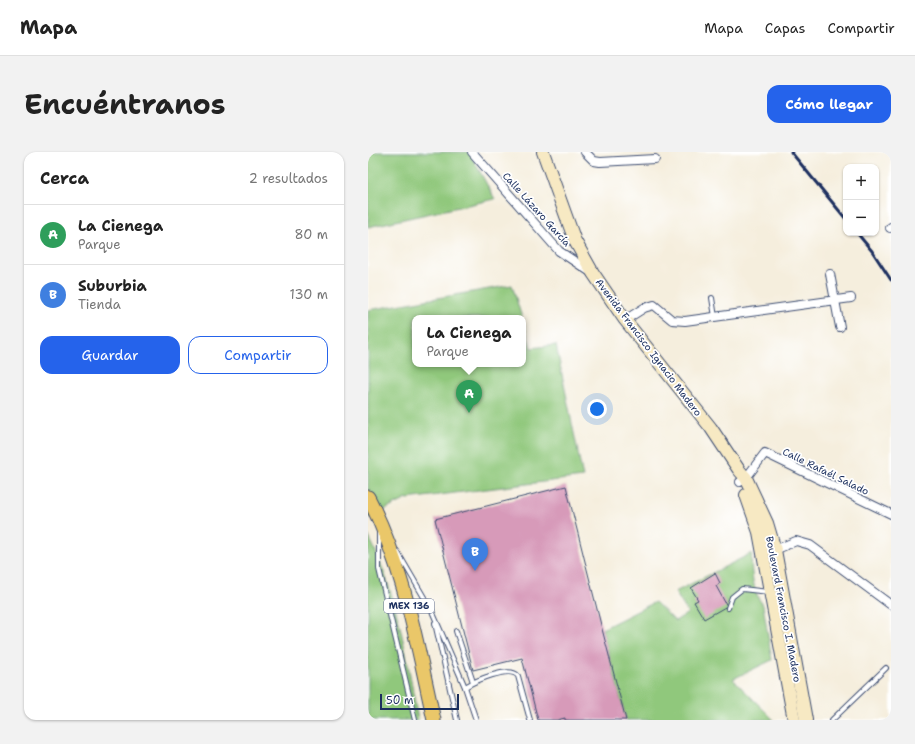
<!DOCTYPE html>
<html lang="es">
<meta charset="utf-8">
<style>
body{margin:0;font-family:"Shantell Sans",sans-serif;background:#f2f2f2;color:#222}
.controls{position:absolute;right:12px;top:12px;display:grid;overflow:hidden;border-radius:8px;box-shadow:0 1px 3px #0004}
.controls button{width:36px;height:36px;display:grid;place-items:center;padding:0;border:0;border-bottom:1px solid #e0e0e0;background:#fff;color:#222;font:20px sans-serif}
.scale{position:absolute;left:12px;bottom:10px;width:79px;box-sizing:border-box;padding-left:4px;border:2px solid #1b2f5e;border-top:0;font-size:11px;line-height:14px;white-space:nowrap;color:#1b2f5e;-webkit-text-stroke:3px #fff;paint-order:stroke}
.you{position:absolute;left:229px;top:257px;width:14px;height:14px;margin:-10px;border:3px solid #fff;border-radius:50%;background:#1a73e8;box-shadow:0 0 0 6px #1a73e833}
.badge{display:grid;place-items:center;width:26px;height:26px;border-radius:50%;background:#2563eb;color:#fff;font-size:13px;font-weight:700}
.pin{position:absolute;translate:-50% -33px;filter:drop-shadow(0 1px 2px #0008)}
.pin::after{content:'';position:absolute;top:21px;width:14px;height:12px;background:inherit;clip-path:polygon(0 0,100% 0,50% 100%)}
.popup{position:absolute;left:44px;top:163px;width:114px;height:52px;box-sizing:border-box;display:grid;place-content:center;border-radius:8px;background:#fff;filter:drop-shadow(0 1px 3px #0005);font-size:13px;white-space:nowrap;color:#767676}
.popup b{font-size:15px;color:#222}
.popup::after{content:'';position:absolute;left:50%;top:100%;margin-left:-8px;border:8px solid transparent;border-top-color:#fff}
.list{margin:0;padding:0;list-style:none}
h2{display:flex;justify-content:space-between;align-items:center;height:52px;margin:0;padding:0 16px;font-size:17px}
h2 small{font-size:13px;font-weight:400;color:#767676}
.list li{display:grid;grid-template-columns:26px 1fr auto;gap:12px;align-items:center;box-sizing:border-box;height:60px;padding:0 16px;border-top:1px solid #e0e0e0}
.list b{display:block;font-size:15px;white-space:nowrap}
.list p{margin:0;font-size:13px;white-space:nowrap;color:#767676}
.list em{font-size:13px;font-style:normal;color:#767676}
.actions{display:flex;gap:8px;padding:12px 16px}
.actions a{flex:1;padding:9px 0;border:1px solid #2563eb;border-radius:12px;text-align:center;font-size:14px;color:#2563eb}
.actions .main{background:#2563eb;color:#fff}
.map{position:relative;flex:none;width:523px;height:568px;overflow:hidden;border-radius:12px}
header{display:flex;align-items:center;gap:24px;box-sizing:border-box;height:56px;padding:0 20px;background:#fff;border-bottom:1px solid #e0e0e0}
header strong{font-size:19px}
nav{display:flex;gap:22px;margin-inline-start:auto;font-size:14px}
.intro{display:flex;align-items:center;justify-content:space-between;box-sizing:border-box;height:96px;padding:0 24px}
h1{margin:0;font-size:28px}
.button{padding:10px 18px;border-radius:12px;background:#2563eb;color:#fff;font-size:14px;font-weight:700}
main{display:flex;gap:24px;padding:0 24px}
aside{flex:1;background:#fff;border-radius:12px;box-shadow:0 1px 3px #0004}
.map>svg:first-child{display:block}
.green{fill:#90c87b;stroke:#567c6c}
.building{fill:#d79ab9}
.lines{fill:none;stroke-linecap:round;stroke-linejoin:round}
.service-casing{stroke:#3c4c71;stroke-width:6}
.minor-casing{stroke:#3c4c71;stroke-width:10}
.secondary-casing{stroke:#3c4c71;stroke-width:14}
.primary-casing{stroke:#3c4c71;stroke-width:15}
.service{stroke:#fff;stroke-width:4}
.minor{stroke:#fff;stroke-width:8}
.secondary{stroke:#f7e9c3;stroke-width:12}
.primary{stroke:#eac769;stroke-width:13}
.rail{stroke:#1b2f5e;stroke-width:3}
.labels{text-anchor:middle;stroke-width:3.5;stroke-linejoin:round;paint-order:stroke}
.shield{fill:#fff;stroke:#5f6d8e;stroke-width:1}
.shield-label{font-size:9px;font-weight:bold;fill:#1b2f5e}
.street-label{font-size:10px;fill:#1b2f5e;stroke:#fff}
</style>
<header>
<strong>Mapa</strong>
<nav><a>Mapa</a><a>Capas</a><a>Compartir</a></nav>
</header>
<div class="intro"><h1>Encuéntranos</h1><a class="button">Cómo llegar</a></div>
<main>
<aside>
<h2>Cerca<small>2 resultados</small></h2>
<ul class="list">
<li><span class="badge" style="background:#2e9e5b">A</span><div><b>La Cienega</b><p>Parque</p></div><em>80 m</em></li>
<li><span class="badge" style="background:#3f7fe0">B</span><div><b>Suburbia</b><p>Tienda</p></div><em>130 m</em></li>
</ul>
<div class="actions"><a class="main">Guardar</a><a>Compartir</a></div>
</aside>
<div class="map">
<svg width="523" height="568" viewBox="0 0 523 568">
<rect width="100%" height="100%" fill="#fff"/>
<filter id="ink" filterUnits="userSpaceOnUse"><feTurbulence type="fractalNoise" baseFrequency=".025" numOctaves="2"/><feDisplacementMap in="SourceGraphic" scale="8" xChannelSelector="R" yChannelSelector="G"/><feConvolveMatrix kernelMatrix="1 2 1 2 8 2 1 2 1" color-interpolation-filters="sRGB"/></filter>
<filter id="wash" filterUnits="userSpaceOnUse"><feTurbulence type="fractalNoise" baseFrequency=".012" numOctaves="4" result="noise"/><feDisplacementMap in="SourceGraphic" scale="16" xChannelSelector="R" yChannelSelector="G"/><feGaussianBlur stdDeviation="0.9" result="paint"/><feColorMatrix in="noise" values="0 0 0 0 0 0 0 0 0 0 0 0 0 0 0 0 0 1.4 0 .05"/><feComposite in="paint" operator="in"/></filter>
<g filter="url(#wash)">
<rect width="100%" height="100%" fill="#f5eedd"/>
<g class="green">
<path d="M0 0H101L127 47 0 75Z"/>
<path d="M144 133 154 166H47V212H155V169L163 196 188 193 215 325 39 347 0 366V158Z"/>
<path d="M0 383C29 440 39 506 50 568H0Z"/>
<path d="M384 401C382 416 385 441 395 453L404 508 365 527 406 568H258L234 477 287 450 307 469 320 461 307 440Z"/>
</g>
<g id="blocks">
<g class="building">
<path d="M198 334 234 477 258 568H197V566L189 568H170L154 506 105 518 67 367Z"/>
<path d="M347 421 352 431 348 434 359 454 336 467 326 450 330 448 323 436Z"/>
</g>
</g>
</g>
<g filter="url(#ink)">
<use href="#blocks" fill-opacity="0" stroke="#3c4c71" stroke-width="1"/>
<g class="lines">
<defs>
<g id="service">
<path d="M344 146 347 165"/>
<path d="M11 380V417L47 568"/>
<path d="M29 399 64 459 97 535 108 568"/>
<path d="M360 456 364 445 374 437 401 440"/>
<path d="M67 471 89 568"/>
<path d="M88 479 105 530"/>
<path d="M97 535C107 529 142 513 150 524L162 568"/>
<path d="M464 568 518 516"/>
</g>
<g id="minor">
<path d="M104 0 191 99 224 121"/>
<path d="M217 0 226 9 232 10 287 7"/>
<path d="M522 76 523 75"/>
<path d="M462 122 472 175"/>
<path d="M257 168 276 156 286 153 304 168 317 169 483 146"/>
<path d="M372 330 378 326 397 301 523 362"/>
<path d="M407 398 428 389 442 393 523 453"/>
</g>
<g id="secondary">
<path d="M175 0 207 89 225 121 257 168 343 276 371 318 378 326 399 371 407 398 438 568"/>
<path d="M378 343 391 380 426 568"/>
</g>
<path id="primary" d="M0 345C36 414 49 493 66 568"/>
</defs>
<use href="#service" class="service-casing"/>
<use href="#minor" class="minor-casing"/>
<use href="#secondary" class="secondary-casing"/>
<use href="#primary" class="primary-casing"/>
<use href="#service" class="service"/>
<use href="#minor" class="minor"/>
<use href="#secondary" class="secondary"/>
<use href="#primary" class="primary"/>
<g class="rail">
<path d="M423 0 478 67"/>
<path d="M489 81 504 99 523 128"/>
</g>
</g>
</g>
<g class="labels">
<rect class="shield" x="16" y="447" width="50" height="14" rx="3"/>
<g class="shield-label">
<text x="41" y="457">MEX 136</text>
</g>
<g class="street-label">
<text transform="translate(169 57) rotate(48)" y="4">Calle Lázaro García</text>
<text transform="translate(281 195) rotate(53)" y="4">Avenida Francisco Ignacio Madero</text>
<text transform="translate(458 319) rotate(26)" y="4">Calle Rafaél Salado</text>
<text transform="translate(416 457) rotate(79)" y="4">Boulevard Francisco I. Madero</text>
</g>
</g>
</svg>
<div class="controls">
<button>+</button>
<button>−</button>
</div>
<div class="scale">50 m</div>
<div class="you"></div>
<div class="pin badge" style="left:101px;top:261px;background:#2e9e5b">A</div>
<div class="popup"><b>La Cienega</b>Parque</div>
<div class="pin badge" style="left:107px;top:419px;background:#3f7fe0">B</div>
</div>
</main>
